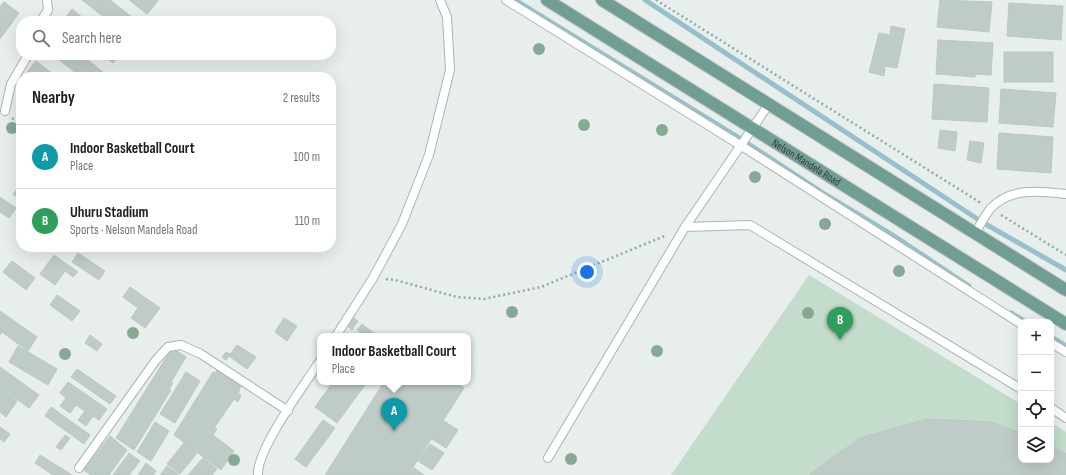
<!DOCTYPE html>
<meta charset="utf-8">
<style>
body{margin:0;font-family:"Sofia Sans Condensed",sans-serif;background:#f2f2f2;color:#202124}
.controls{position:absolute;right:12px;bottom:12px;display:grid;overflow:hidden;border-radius:8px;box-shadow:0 4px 16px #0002}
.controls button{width:36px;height:36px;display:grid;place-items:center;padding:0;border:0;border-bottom:1px solid #e0e0e0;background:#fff;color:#202124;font:20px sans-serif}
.you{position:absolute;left:587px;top:272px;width:14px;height:14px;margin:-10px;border:3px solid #fff;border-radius:50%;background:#1a73e8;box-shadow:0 0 0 6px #1a73e833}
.badge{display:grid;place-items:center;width:26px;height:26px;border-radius:50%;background:#1a73e8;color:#fff;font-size:13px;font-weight:700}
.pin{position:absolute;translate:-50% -33px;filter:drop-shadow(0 1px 2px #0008)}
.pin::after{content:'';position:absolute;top:21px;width:14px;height:12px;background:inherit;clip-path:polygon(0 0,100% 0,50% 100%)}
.popup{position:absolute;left:317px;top:333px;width:154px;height:52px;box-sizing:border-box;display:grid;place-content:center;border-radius:8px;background:#fff;filter:drop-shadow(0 1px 3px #0005);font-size:13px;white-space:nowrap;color:#757577}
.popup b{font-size:15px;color:#202124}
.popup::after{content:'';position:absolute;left:50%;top:100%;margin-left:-8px;border:8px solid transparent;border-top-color:#fff}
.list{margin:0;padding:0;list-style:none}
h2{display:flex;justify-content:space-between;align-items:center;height:52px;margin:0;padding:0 16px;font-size:17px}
h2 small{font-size:13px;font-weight:400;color:#757577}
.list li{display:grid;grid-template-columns:26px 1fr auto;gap:12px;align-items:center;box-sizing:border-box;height:64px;padding:0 16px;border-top:1px solid #e0e0e0}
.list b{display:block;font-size:15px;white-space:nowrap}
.list p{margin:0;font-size:13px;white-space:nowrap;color:#757577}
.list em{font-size:13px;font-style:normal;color:#757577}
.icon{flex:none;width:22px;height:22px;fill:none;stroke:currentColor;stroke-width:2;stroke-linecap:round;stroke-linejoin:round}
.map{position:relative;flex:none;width:1066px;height:475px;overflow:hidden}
.search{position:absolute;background:#fff;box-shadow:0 4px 16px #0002;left:16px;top:16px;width:320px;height:44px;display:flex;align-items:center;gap:10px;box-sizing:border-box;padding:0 14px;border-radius:16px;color:#757577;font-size:15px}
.panel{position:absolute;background:#fff;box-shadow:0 4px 16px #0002;left:16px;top:72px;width:320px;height:180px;border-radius:16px}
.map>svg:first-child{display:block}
.green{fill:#c3dccb}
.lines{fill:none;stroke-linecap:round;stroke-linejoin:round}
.stream{stroke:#96c1cb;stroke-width:5}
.building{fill:#bfcbc7;stroke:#bac7c2}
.service-casing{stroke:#aab6b2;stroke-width:10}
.primary-casing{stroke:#c3c9c8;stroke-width:14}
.path{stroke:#8bada4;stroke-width:2.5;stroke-dasharray:2 3;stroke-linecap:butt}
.service{stroke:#fff;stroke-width:8}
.primary{stroke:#719e94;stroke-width:12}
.tree{fill:#86a995}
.labels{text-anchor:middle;stroke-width:4;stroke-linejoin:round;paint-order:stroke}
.street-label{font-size:11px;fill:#283e39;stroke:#f7faf9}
</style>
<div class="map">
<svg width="1066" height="475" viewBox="0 0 1066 475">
<rect width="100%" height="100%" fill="#e7eeeb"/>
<path class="green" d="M809 275 1021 404V460H1051V423L1066 432V475H671Z"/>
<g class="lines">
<g class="stream">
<path d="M515 0 744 141 826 195 894 236 969 286"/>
<path d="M645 0 982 222 1066 270"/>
<path d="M1011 313 1026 322"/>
<path d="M1051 337 1066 346"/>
</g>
</g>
<g class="building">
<path d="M82 0H110L137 21H109Z"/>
<path d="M129 0H157L158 1 147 14Z"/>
<path d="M940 0 992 2 989 32 937 27Z"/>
<path d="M4 2 19 13 0 39V7Z"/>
<path d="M1009 3 1063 6 1061 40 1007 36Z"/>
<path d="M72 9 87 21H63Z"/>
<path d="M891 26 905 29 897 68 885 66 884 76 869 72 879 33 890 35Z"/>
<path d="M938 40 993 43 991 75 975 74V77L936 74Z"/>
<rect x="1004" y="52" width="49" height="30"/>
<path d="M53 55H82L103 72 98 77H81Z"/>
<path d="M102 55H119L113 63Z"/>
<path d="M36 61 57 77H34L27 72Z"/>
<path d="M934 84 989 88 987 122 932 119Z"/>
<path d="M1001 89 1056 93 1053 127 999 123Z"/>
<path d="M940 130 957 132 955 151 938 148Z"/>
<path d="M999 133 1053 137 1051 173 997 169Z"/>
<path d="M970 141 984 143 981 163 967 160Z"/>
<path d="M21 184V200L13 194Z"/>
<path d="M0 197 16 208 9 218 0 212Z"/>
<path d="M78 253 105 271 99 280 72 262Z"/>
<path d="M54 255 78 272 73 277 65 271 55 285 40 274Z"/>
<path d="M12 261 35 278 26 290 3 272Z"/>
<path d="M130 287 160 308 145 328 131 318 138 308 123 297Z"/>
<path d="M57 295 80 311 72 321 50 305Z"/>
<path d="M0 311 37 337 28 351 2 332 0 335Z"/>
<path d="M351 316 358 321 352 330 345 324Z"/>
<path d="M284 318 297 326 287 341 275 332Z"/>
<path d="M362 324 376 335V336H365L357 330Z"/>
<path d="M90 335 102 344 97 351 85 343Z"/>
<path d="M237 345 256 357 247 369 229 356Z"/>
<path d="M18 346 57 369 48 385 9 362Z"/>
<path d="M172 348 186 357 171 382 173 383 169 389 171 390 134 450 116 438Z"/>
<path d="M226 352 230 354 226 360 222 357Z"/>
<path d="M0 367 39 395 29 408 0 387Z"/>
<path d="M77 369 116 396 110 404 71 377Z"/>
<path d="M218 369 242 385 239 389 240 390 238 393 241 395 238 402 234 399 214 428 217 429 213 435 234 451 221 470 174 435 213 372 215 373Z"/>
<path d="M186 372 200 381 175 423 160 414Z"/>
<path d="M68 382 107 409 99 420 93 416 86 426 78 420 85 411 76 405 70 413 60 406 66 398 60 393Z"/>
<path d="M333 382H367L337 423 315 407Z"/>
<path d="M384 382H455L464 388 408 475H325Z"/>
<path d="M0 388 17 401 6 417 0 412Z"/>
<path d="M51 407 90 435 84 444 45 416Z"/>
<path d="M927 419 991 422 1021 433V460H1051V445L1066 454V475H809L860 438Z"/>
<path d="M323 420 335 428 306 467 295 459Z"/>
<path d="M444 421 458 430 446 448 432 439Z"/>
<path d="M155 422 169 431 151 461 137 452Z"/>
<path d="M0 427 10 434 4 442 0 439Z"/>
<path d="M65 435 70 438 61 450 56 447Z"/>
<path d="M110 436 127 450 109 475H91L84 470Z"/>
<path d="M184 443 197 453 180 474 167 464Z"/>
<path d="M430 444 444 453 432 470 418 461Z"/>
<path d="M129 453 140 461 129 475H113Z"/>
<path d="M40 455 72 475H53L35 463Z"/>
<path d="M203 458 217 469 212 475H188Z"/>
<path d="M146 463 156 471 153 475H138Z"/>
<path d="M167 466 178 474V475H160Z"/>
<path d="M414 468 424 475H409Z"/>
</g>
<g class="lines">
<defs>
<g id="service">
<path d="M506 0 740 145 1021 324"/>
<path d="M41 21 48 10 47 0"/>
<path d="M5 111 11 84 28 55"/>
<path d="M685 227 750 225 1021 389"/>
<path d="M975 233C980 225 985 216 990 209 1010 187 1039 191 1066 194"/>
<path d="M336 336 373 278 402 224 429 155 450 70 447 17 440 0"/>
<path d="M1051 343 1066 352"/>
<path d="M1051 408 1066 418"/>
<path d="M548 458 685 227 769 104"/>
<path d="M79 468 156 360 168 347 181 345 201 354 288 411"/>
<path d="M258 475C256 450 305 384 320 361"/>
</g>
<g id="primary">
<path id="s1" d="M547 0 1066 324"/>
<path d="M602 0 1066 290"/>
</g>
</defs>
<use href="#service" class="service-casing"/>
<use href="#primary" class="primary-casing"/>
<g class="path">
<path d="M656 0 981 203"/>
<path d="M12 118 21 124"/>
<path d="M1001 215 1066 255"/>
<path d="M386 279 395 280 457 297 484 299 541 287 667 235"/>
</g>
<use href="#service" class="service"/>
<use href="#primary" class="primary"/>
</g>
<g class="tree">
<circle cx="539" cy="49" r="6"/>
<circle cx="584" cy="125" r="6"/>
<circle cx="12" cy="128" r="6"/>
<circle cx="662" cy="130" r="6"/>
<circle cx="755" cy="177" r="6"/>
<circle cx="825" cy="224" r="6"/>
<circle cx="899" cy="271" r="6"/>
<circle cx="512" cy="312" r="6"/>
<circle cx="808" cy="313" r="6"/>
<circle cx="133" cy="333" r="6"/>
<circle cx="657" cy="351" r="6"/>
<circle cx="65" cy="354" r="6"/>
<circle cx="571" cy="459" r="6"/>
<circle cx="234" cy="460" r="6"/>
</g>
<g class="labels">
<g class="street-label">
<text dy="4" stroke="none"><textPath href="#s1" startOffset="306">Nelson Mandela Road</textPath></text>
</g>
</g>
</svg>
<div class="controls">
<button>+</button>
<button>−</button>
<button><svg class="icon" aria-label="locate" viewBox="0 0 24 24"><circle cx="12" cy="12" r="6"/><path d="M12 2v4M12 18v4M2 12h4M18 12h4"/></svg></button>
<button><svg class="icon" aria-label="layers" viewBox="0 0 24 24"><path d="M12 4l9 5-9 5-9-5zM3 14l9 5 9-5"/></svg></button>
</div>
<div class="you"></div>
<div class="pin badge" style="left:394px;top:431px;background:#0f9aa8">A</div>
<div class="popup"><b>Indoor Basketball Court</b>Place</div>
<div class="pin badge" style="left:840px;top:340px;background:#2e9e5b">B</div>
<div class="search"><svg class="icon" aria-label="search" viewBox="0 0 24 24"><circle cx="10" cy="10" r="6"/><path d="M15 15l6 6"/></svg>Search here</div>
<section class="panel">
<h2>Nearby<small>2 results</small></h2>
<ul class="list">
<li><span class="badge" style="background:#0f9aa8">A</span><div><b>Indoor Basketball Court</b><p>Place</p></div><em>100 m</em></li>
<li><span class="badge" style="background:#2e9e5b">B</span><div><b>Uhuru Stadium</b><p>Sports · Nelson Mandela Road</p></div><em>110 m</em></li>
</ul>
</section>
</div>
